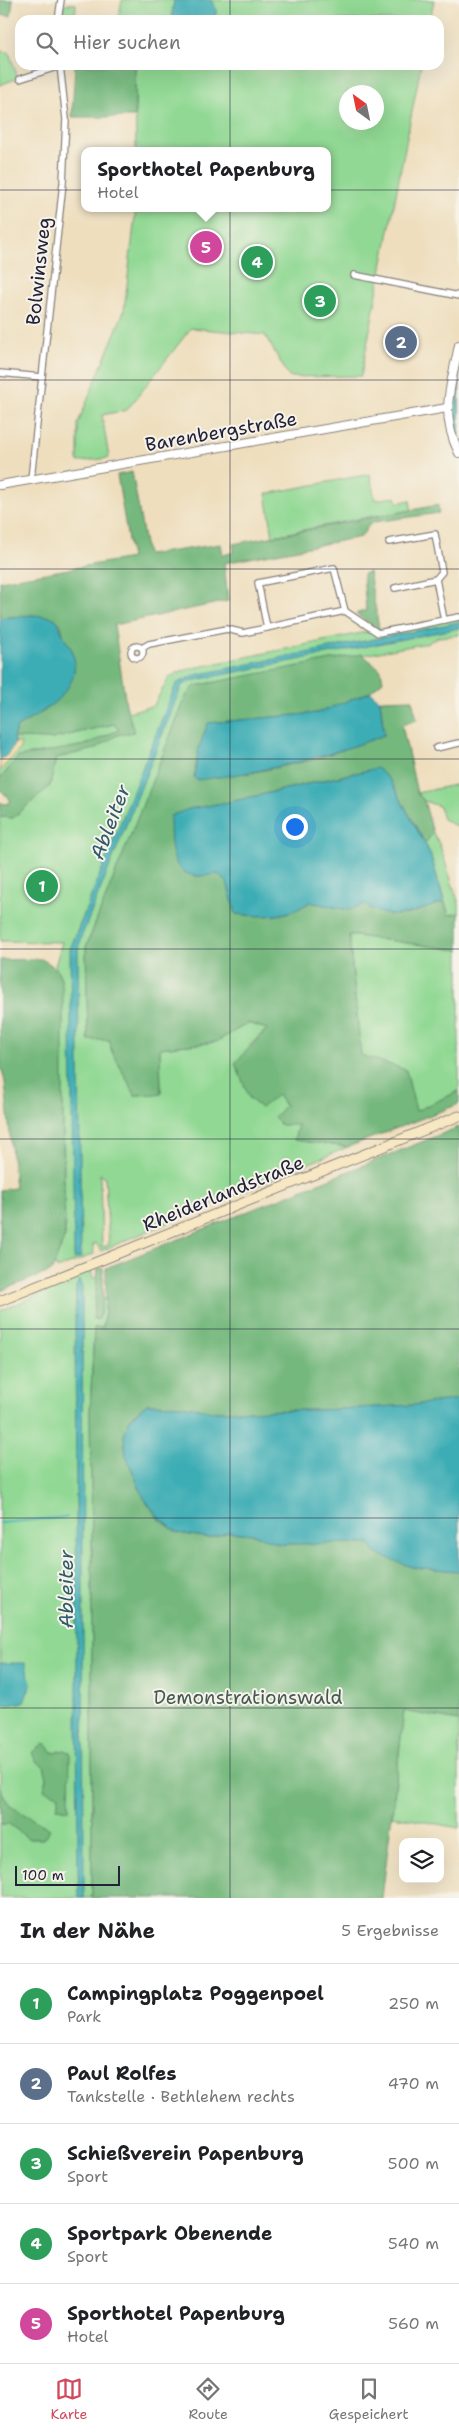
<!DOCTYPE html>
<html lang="de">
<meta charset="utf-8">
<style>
body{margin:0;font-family:"Shantell Sans",sans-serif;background:#f6f6f6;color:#202124}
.controls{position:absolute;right:15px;bottom:15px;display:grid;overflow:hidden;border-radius:10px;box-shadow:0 5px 20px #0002}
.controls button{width:45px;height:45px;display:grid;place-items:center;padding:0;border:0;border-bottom:1px solid #e0e0e0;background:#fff;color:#202124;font:25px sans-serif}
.compass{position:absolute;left:339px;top:85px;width:45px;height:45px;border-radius:50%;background:#fff;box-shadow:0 5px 20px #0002;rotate:327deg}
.scale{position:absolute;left:15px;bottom:12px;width:105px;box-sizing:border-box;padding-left:5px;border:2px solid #22223b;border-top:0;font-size:14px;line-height:18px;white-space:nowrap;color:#22223b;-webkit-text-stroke:4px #f7f3e8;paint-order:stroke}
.you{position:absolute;left:294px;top:826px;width:18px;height:18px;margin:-12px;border:4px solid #fff;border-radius:50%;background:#1a73e8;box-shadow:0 0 0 8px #1a73e833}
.badge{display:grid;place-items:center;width:32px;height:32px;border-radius:50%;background:#d1495b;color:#fff;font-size:16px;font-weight:700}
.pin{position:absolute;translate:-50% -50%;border:2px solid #fff;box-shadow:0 1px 5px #0006}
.popup{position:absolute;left:81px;top:147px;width:250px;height:65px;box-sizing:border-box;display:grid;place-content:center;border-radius:10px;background:#fff;filter:drop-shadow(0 1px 4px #0005);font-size:16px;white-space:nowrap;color:#757577}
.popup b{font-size:19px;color:#202124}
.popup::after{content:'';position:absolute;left:50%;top:100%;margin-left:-10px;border:10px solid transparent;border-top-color:#fff}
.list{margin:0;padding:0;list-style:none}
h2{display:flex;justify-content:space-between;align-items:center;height:65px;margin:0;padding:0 20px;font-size:21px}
h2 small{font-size:16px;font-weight:400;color:#757577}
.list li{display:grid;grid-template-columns:32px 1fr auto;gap:15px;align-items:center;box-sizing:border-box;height:80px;padding:0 20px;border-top:1px solid #e0e0e0}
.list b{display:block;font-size:19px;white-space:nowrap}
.list p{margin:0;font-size:16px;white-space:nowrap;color:#757577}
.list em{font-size:16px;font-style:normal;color:#757577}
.icon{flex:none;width:28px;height:28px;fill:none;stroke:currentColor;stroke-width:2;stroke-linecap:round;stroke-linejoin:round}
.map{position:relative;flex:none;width:459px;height:1898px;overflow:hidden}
.search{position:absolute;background:#fff;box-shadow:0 5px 20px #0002;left:15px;right:15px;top:15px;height:55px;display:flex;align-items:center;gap:12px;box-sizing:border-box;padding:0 18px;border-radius:15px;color:#757577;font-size:19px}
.sheet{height:465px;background:#fff}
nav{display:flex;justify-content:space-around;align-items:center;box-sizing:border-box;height:70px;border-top:1px solid #e0e0e0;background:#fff;font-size:14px;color:#757577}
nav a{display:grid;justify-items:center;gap:2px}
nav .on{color:#d1495b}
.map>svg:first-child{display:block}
.green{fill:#90d893;stroke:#597d67;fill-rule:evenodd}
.forest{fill:#74b87d;stroke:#4b6d5c}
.sand{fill:#eeda9e;stroke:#887e6c}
.water{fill:#3cadb5;stroke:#2f6878}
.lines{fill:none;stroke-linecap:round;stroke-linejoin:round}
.stream{stroke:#3cadb5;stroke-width:2}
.minor-casing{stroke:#88807c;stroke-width:8}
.tertiary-casing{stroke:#88807c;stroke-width:10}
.secondary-casing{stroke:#88807c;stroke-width:11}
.minor{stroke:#fff;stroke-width:5.5}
.tertiary{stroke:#fff;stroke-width:8}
.secondary{stroke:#f7e8c3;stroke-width:9}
.grid{fill:none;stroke:#22223b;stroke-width:1;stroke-opacity:0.55}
.labels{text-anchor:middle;stroke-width:4;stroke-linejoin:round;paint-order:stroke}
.street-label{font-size:19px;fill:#22223b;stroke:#f7f3e8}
.park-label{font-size:19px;fill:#435955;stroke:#f7f3e8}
.water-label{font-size:20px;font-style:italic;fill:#2c5a6c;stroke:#f7f3e8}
</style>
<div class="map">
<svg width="459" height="1898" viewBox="0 0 459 1898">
<rect width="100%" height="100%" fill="#f7f3e8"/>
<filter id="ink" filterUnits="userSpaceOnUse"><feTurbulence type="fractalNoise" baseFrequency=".02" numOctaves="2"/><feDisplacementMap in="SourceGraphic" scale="10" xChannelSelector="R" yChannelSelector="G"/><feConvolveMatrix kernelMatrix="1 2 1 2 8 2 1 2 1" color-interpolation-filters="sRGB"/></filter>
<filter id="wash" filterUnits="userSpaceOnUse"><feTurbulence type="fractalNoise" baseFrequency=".0096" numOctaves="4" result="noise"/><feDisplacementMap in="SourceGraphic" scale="20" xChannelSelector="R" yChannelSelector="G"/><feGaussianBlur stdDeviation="1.12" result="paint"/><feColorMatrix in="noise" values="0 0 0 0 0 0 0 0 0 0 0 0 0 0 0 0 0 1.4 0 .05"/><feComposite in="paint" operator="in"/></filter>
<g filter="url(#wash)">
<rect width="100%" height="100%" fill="#eedebd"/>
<g class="green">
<path d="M122 0H434L430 20H118Z"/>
<path d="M64 4H76L75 20H61Z"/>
<path d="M0 51 9 52 18 78 0 85Z"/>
<path d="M135 65H421L361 376 289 377 265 335 191 328 127 410 102 415 109 458 78 462V423L124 311 136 208H327V151H136ZM346 92H376V122H346Z"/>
<path d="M459 361V446C445 418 453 389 459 361Z"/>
<path d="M370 474 375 500 396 497 398 503 410 500 412 511 373 516 273 536 266 494Z"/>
<path d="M459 618V635L438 637 428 643 195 686 187 694 86 947 88 1039H110L135 1095 161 1094 160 1048 216 1042 248 1023 267 1029 250 1045 277 1094 298 1125 294 1140 348 1147 101 1251 96 1243 93 1245 94 1254 57 1269V1266L53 1267 65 1236 61 978 55 966 62 942 0 941V817L13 818 50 786 56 758 95 749 117 735 133 732 128 712 153 706 170 676 189 669 371 631ZM100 1174 105 1177 109 1245 102 1247Z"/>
<path d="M114 724 119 730 85 745 48 753 29 754 0 779V771L19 750 21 743H15L13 738 52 739Z"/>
<path d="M459 784V828L443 819 439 806 424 801 417 793Z"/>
<path d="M433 833 439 843 459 904V913L449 915 430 853 425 843Z"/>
<path d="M349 935 459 950V1091L416 1111 405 1070 361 1055Z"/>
<path d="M87 1269 91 1271 93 1278H98L94 1319H99L103 1299H106L103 1328H94L90 1412 92 1545V1898H0V1311L49 1290 47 1285Z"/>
<path d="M404 1711 459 1721V1828L392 1816Z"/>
</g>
<g class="forest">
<path d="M0 0H13L11 16 0 15Z"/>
<path d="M75 65H135V117H72Z"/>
<path d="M132 472 147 555 221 544 223 555 234 552 233 544 438 505 439 513 374 522 369 525 361 537 224 563 228 601 114 625 126 705 134 732 117 735 95 749 56 758 50 786 13 818 0 817V803L7 804 11 801 0 789V779L18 757 85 745 119 730 114 724 52 739 13 738 17 727 46 710 73 653 64 638 60 623 33 615 0 618V581L131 558 117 475Z"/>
<path d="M369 572 379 628 377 629 356 614 366 610 363 574Z"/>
<path d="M362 654 381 670 383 681 370 692 317 713 209 723 246 774 316 759 384 735 380 700 412 699 417 720 402 725 417 793 424 801 433 833 425 843 390 780 354 773 234 801 189 809 196 876 218 874 227 882 236 914C264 917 287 918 310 902L349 910 365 904 405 915 444 902 449 915 459 913V950L349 935 361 1055 406 1070 416 1111 459 1091V1104L348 1147 294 1140 298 1125H281L274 1118 285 1105 278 1094 261 1108 250 1099 235 1063 267 1029 248 1023 216 1042 160 1048 161 1094 135 1095 111 1050 110 1040H88L86 947 187 694 195 686Z"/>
<path d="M41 959C61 969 61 975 63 996V1147L65 1236 52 1271 0 1291V1190L15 1188 5 1082 0 1061V960Z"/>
<path d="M459 1127V1399L414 1405 320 1410 212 1411 181 1405 147 1404 130 1418 124 1435 126 1456 144 1498 158 1518 178 1533 209 1538 229 1532 253 1534 280 1544 369 1543 375 1553 412 1567 459 1571V1721L404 1711 382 1898H92V1545L90 1412 94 1328H103L106 1299V1268Z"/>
<path d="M103 1268V1299L99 1319H93L98 1269Z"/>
<path d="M45 1743 54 1753 65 1750 70 1752 69 1810 57 1808 59 1795 44 1790 47 1778 44 1766 36 1761 32 1753Z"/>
<path d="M0 1788 10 1806 50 1829 43 1839H29L9 1824H0Z"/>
</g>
<path class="sand" d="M15 743H21L19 750 0 771V760L8 754Z"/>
<g class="water">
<path d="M174 0H211L217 10 214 20H171Z"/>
<path d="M459 383V438L454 424Z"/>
<path d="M33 615C63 618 54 616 65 639 68 644 72 648 73 653 83 691 44 711 17 727L13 738 15 743 8 754 0 760V618Z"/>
<path d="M459 622V628L191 681 182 685 81 938 78 950 81 1257 74 1259 70 949 176 684 195 675Z"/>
<path d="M370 692 380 700 384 735C323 759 262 772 197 780L194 778 199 747 208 723 317 713Z"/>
<path d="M377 768 390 780 430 853 444 902C416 911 390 925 365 904L349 910 310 902C286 918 265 917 236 914L227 882 218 874C212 874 205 876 198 876 167 875 171 838 170 816L189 809 234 801Z"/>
<path d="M79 1280 82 1287 84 1898H79L78 1869 75 1320 76 1287Z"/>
<path d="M459 1399V1571L412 1567 375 1553 369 1543 280 1544 253 1534 229 1532 209 1538 178 1533 159 1518 144 1498 126 1456 124 1435 130 1419 147 1404 181 1405 212 1411 320 1410 414 1405Z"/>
<path d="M0 1663H25L31 1684 24 1702 9 1705 0 1703Z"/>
</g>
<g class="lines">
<path class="stream" d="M0 1523 67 1517"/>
</g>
</g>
<g filter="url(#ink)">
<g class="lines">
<defs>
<g id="minor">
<path d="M58 20 61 0"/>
<path d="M20 79 60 66"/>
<path d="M354 275 459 296"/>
<path d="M0 373 41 377"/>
<path d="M31 479 63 183 66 119 60 65"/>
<path d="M389 542 435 534 442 572 436 579"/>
<path d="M395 588 436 579 444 620"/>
<path d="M267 628 258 583 334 568 345 611"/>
<circle cx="137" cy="652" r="6"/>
<path d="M142 648 149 644 227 629 243 633 345 611 378 633 459 617"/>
<path d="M436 748 459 743"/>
</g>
<g id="tertiary">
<path d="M459 345C451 387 439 413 459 453"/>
<path d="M0 485 447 408"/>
</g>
<path id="secondary" d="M0 1301 459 1116"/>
</defs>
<use href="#minor" class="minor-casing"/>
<use href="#tertiary" class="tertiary-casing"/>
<use href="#secondary" class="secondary-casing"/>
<use href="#minor" class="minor"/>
<use href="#tertiary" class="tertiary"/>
<use href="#secondary" class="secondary"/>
</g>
</g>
<path class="grid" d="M230 0V20M230 65V1898M0 190H459M0 380H459M0 569H459M0 759H459M0 949H459M0 1139H459M0 1329H459M0 1518H459M0 1708H459"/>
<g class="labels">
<g class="street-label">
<text transform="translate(38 271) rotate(-84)" y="7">Bolwinsweg</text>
<text transform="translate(221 431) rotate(-10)" y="7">Barenbergstraße</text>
<text transform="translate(223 1193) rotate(-22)" y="7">Rheiderlandstraße</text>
</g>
<g class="park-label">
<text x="248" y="1704">Demonstrationswald</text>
</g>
<g class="water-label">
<text transform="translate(110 822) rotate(-69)" y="7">Ableiter</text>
<text transform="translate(66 1589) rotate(-90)" y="7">Ableiter</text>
</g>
</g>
</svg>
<div class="controls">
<button><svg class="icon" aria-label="layers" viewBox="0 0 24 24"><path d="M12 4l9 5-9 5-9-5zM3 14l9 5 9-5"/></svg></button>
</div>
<svg class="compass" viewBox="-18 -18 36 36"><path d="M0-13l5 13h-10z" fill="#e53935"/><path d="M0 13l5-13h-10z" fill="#757577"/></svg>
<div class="scale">100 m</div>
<div class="you"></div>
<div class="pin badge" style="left:42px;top:886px;background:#2e9e5b">1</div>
<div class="pin badge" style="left:401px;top:342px;background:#5c6f8a">2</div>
<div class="pin badge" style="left:320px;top:301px;background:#2e9e5b">3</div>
<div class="pin badge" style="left:257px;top:262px;background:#2e9e5b">4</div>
<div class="pin badge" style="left:206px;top:247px;background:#d1479c">5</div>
<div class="popup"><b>Sporthotel Papenburg</b>Hotel</div>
<div class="search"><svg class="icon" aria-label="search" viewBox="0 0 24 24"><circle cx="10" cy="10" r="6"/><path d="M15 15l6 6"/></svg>Hier suchen</div>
</div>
<section class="sheet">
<h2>In der Nähe<small>5 Ergebnisse</small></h2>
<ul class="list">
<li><span class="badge" style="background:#2e9e5b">1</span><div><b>Campingplatz Poggenpoel</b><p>Park</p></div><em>250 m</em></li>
<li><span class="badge" style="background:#5c6f8a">2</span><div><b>Paul Rolfes</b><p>Tankstelle · Bethlehem rechts</p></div><em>470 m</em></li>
<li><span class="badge" style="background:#2e9e5b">3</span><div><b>Schießverein Papenburg</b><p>Sport</p></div><em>500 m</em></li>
<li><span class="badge" style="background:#2e9e5b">4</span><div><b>Sportpark Obenende</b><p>Sport</p></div><em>540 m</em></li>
<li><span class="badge" style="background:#d1479c">5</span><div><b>Sporthotel Papenburg</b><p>Hotel</p></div><em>560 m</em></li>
</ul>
</section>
<nav>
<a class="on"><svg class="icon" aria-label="map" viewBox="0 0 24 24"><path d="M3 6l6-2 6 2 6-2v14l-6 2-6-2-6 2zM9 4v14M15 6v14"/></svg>Karte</a>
<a><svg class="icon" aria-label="directions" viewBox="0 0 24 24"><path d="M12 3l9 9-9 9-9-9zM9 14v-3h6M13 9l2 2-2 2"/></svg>Route</a>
<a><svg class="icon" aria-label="saved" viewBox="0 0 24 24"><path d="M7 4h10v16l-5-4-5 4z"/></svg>Gespeichert</a>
</nav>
